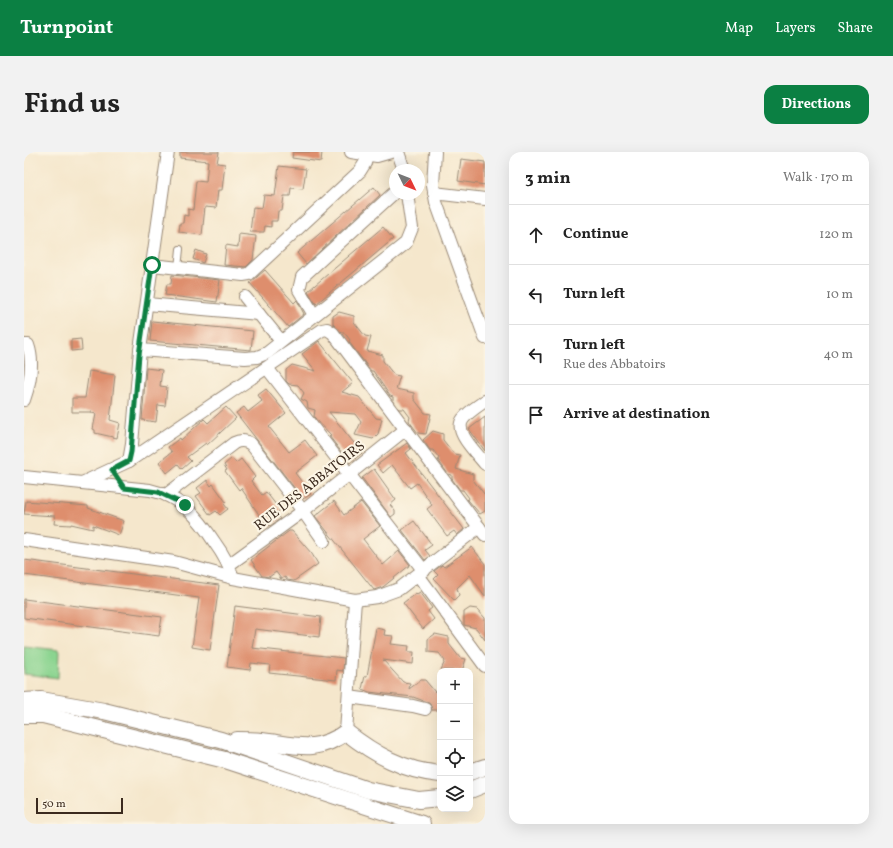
<!DOCTYPE html>
<meta charset="utf-8">
<style>
body{margin:0;font-family:Vollkorn,serif;background:#f2f2f2;color:#222}
.controls{position:absolute;right:12px;bottom:12px;display:grid;overflow:hidden;border-radius:8px;box-shadow:0 4px 16px #0002}
.controls button{width:36px;height:36px;display:grid;place-items:center;padding:0;border:0;border-bottom:1px solid #e0e0e0;background:#fff;color:#222;font:20px sans-serif}
.compass{position:absolute;left:365px;top:12px;width:36px;height:36px;border-radius:50%;background:#fff;box-shadow:0 4px 16px #0002;rotate:133deg}
.scale{position:absolute;left:12px;bottom:10px;width:87px;box-sizing:border-box;padding-left:4px;border:2px solid #3b2a1e;border-top:0;font-size:11px;line-height:14px;white-space:nowrap;color:#3b2a1e;-webkit-text-stroke:3px #fcf5e5;paint-order:stroke}
.stop{position:absolute;width:12px;height:12px;margin:-9px;border:3px solid #0b8043;border-radius:50%;background:#fff}
.stop.end{background:#0b8043;border-color:#fff;box-shadow:0 1px 4px #0008}
.list{margin:0;padding:0;list-style:none}
h2{display:flex;justify-content:space-between;align-items:center;height:52px;margin:0;padding:0 16px;font-size:17px}
h2 small{font-size:13px;font-weight:400;color:#767676}
.list li{display:grid;grid-template-columns:26px 1fr auto;gap:12px;align-items:center;box-sizing:border-box;height:60px;padding:0 16px;border-top:1px solid #e0e0e0}
.list b{display:block;font-size:15px;white-space:nowrap}
.list p{margin:0;font-size:13px;white-space:nowrap;color:#767676}
.list em{font-size:13px;font-style:normal;color:#767676}
.icon{flex:none;width:22px;height:22px;fill:none;stroke:currentColor;stroke-width:2;stroke-linecap:round;stroke-linejoin:round}
.map{position:relative;flex:none;width:461px;height:672px;overflow:hidden;border-radius:12px}
header{display:flex;align-items:center;gap:24px;box-sizing:border-box;height:56px;padding:0 20px;background:#0b8043;color:#fff}
header strong{font-size:19px}
nav{display:flex;gap:22px;margin-inline-start:auto;font-size:14px}
.intro{display:flex;align-items:center;justify-content:space-between;box-sizing:border-box;height:96px;padding:0 24px}
h1{margin:0;font-size:28px}
.button{padding:10px 18px;border-radius:12px;background:#0b8043;color:#fff;font-size:14px;font-weight:700}
main{display:flex;gap:24px;padding:0 24px}
aside{flex:1;background:#fff;border-radius:12px;box-shadow:0 4px 16px #0002}
.map>svg:first-child{display:block}
.green{fill:#8bd490;stroke:#637f57}
.building{fill:#de8e6d}
.lines{fill:none;stroke-linecap:round;stroke-linejoin:round}
.lane-casing{stroke:#988875;stroke-width:8}
.street-casing{stroke:#988875;stroke-width:14}
.secondary-casing{stroke:#988875;stroke-width:18}
.lane{stroke:#fff;stroke-width:6}
.street{stroke:#fff;stroke-width:12}
.secondary{stroke:#fff;stroke-width:16}
.route{stroke:#0b8043;stroke-width:5}
.labels{text-anchor:middle;stroke-width:4;stroke-linejoin:round;paint-order:stroke}
.street-label{font-size:14px;fill:#3b2a1e;stroke:#fcf5e5}
</style>
<header>
<strong>Turnpoint</strong>
<nav><a>Map</a><a>Layers</a><a>Share</a></nav>
</header>
<div class="intro"><h1>Find us</h1><a class="button">Directions</a></div>
<main>
<div class="map">
<svg width="461" height="672" viewBox="0 0 461 672">
<rect width="100%" height="100%" fill="#fcf5e5"/>
<filter id="ink" filterUnits="userSpaceOnUse"><feTurbulence type="fractalNoise" baseFrequency=".025" numOctaves="2"/><feDisplacementMap in="SourceGraphic" scale="8" xChannelSelector="R" yChannelSelector="G"/><feConvolveMatrix kernelMatrix="1 2 1 2 8 2 1 2 1" color-interpolation-filters="sRGB"/></filter>
<filter id="wash" filterUnits="userSpaceOnUse"><feTurbulence type="fractalNoise" baseFrequency=".012" numOctaves="4" result="noise"/><feDisplacementMap in="SourceGraphic" scale="16" xChannelSelector="R" yChannelSelector="G"/><feGaussianBlur stdDeviation="0.9" result="paint"/><feColorMatrix in="noise" values="0 0 0 0 0 0 0 0 0 0 0 0 0 0 0 0 0 1.4 0 .05"/><feComposite in="paint" operator="in"/></filter>
<g filter="url(#wash)">
<rect width="100%" height="100%" fill="#f5e7cc"/>
<path class="green" d="M0 494 35 498 34 526 0 522Z"/>
<g id="blocks">
<g class="building">
<path d="M156 0H195L193 11 201 12 198 38H194L192 56 181 55 178 83 155 80 156 71H159L160 63 164 64V57L169 58 172 29 182 30 184 9 156 6Z"/>
<path d="M269 0H298L297 10 268 6Z"/>
<path d="M437 7 461 10V33L434 29Z"/>
<path d="M255 14 282 17 279 37 267 36 266 44H260L258 59H254L253 69H247V75L241 74 240 80H226L229 55 238 56 240 43 251 44Z"/>
<path d="M350 35 356 43 282 112 273 101Z"/>
<path d="M359 75 369 87 292 152 284 139Z"/>
<path d="M215 82 232 84 229 108 222 115 200 113 202 93 214 95Z"/>
<path d="M172 98 182 102 179 111 169 107Z"/>
<path d="M241 118 270 151 273 148 280 162 264 175 226 131Z"/>
<path d="M148 123 196 128 193 150 141 143 143 132H147Z"/>
<path d="M315 160 330 164V170L341 184 347 185 343 199 359 203V209L370 223 376 224 372 237 390 241V247L401 261 407 262 402 282 394 281 385 269 386 265 380 257H375L369 248V245L366 244 349 219H347L325 190 326 188 320 180H317L309 172V164Z"/>
<path d="M128 169 229 179 227 198 126 189Z"/>
<path d="M57 187 58 198 47 199V188Z"/>
<path d="M295 189 329 231 318 240 335 245 352 266 358 267 354 282 349 287 331 283 337 270 331 262 305 260 338 301 326 311 305 284 307 283 290 265 291 258 284 256 283 250 277 247 280 241 274 233 265 232 262 229V218L268 213 292 219 278 202Z"/>
<path d="M122 216 138 218 136 234 143 235 141 254 134 253 132 270 118 268Z"/>
<path d="M65 219 91 223 86 268 96 271 93 286 71 281V278L69 277 72 262 68 261V260H48V246H61Z"/>
<path d="M242 237 262 261 245 275 265 300 281 288 293 304 271 321 287 342 279 347 212 261 220 255 224 260 238 249 234 243Z"/>
<path d="M202 255 212 266 183 293 182 291 163 305 167 309 158 317 154 312 143 321 135 310 148 300 144 295 156 286 157 288 180 267 184 271Z"/>
<path d="M461 265V299L445 277Z"/>
<path d="M409 279 419 282V288L430 302 436 303 432 317 449 322V328L461 343V359L456 362 444 348 445 346 439 338H436L428 327V323L424 322 414 308 415 306 409 298H406L399 288Z"/>
<path d="M383 291 387 297 382 301 440 377 433 383 430 379 423 384 403 357 408 353 393 331 386 336 368 313 359 321 353 313Z"/>
<path d="M208 306 212 311 217 307 231 325 227 329 238 343 242 340 256 358 252 362 256 367 246 374 242 369 240 370 217 336 215 338 201 319 203 318 200 313Z"/>
<path d="M350 317 372 348 366 353 371 359V362L367 365 338 326Z"/>
<path d="M183 328 187 334 189 332 202 350 200 352 204 357 196 363 192 359 186 363 172 344 177 341 173 336Z"/>
<path d="M2 349 64 354V356L100 369 95 383 69 373V377L47 372V373L30 372 31 364 0 362Z"/>
<path d="M310 349 320 363 337 350 356 374 339 387 359 413 375 399 386 413 359 435 350 438 291 364Z"/>
<path d="M390 369 408 393 401 398 406 404 401 408 378 378Z"/>
<path d="M265 379H268L288 402 294 412 270 429 263 428 261 425 257 427 252 420 245 425 238 424 227 408Z"/>
<path d="M448 395 461 412V444L446 423 433 436 435 443 430 448 410 427 414 423 410 419 418 413 420 415Z"/>
<path d="M0 408 195 433 186 498 168 495 175 446 0 423Z"/>
<path d="M396 440 408 456 404 459 410 467 399 477 379 451 392 441 393 442Z"/>
<path d="M0 447 138 465 135 484 0 466Z"/>
<path d="M211 454 297 465 295 485 231 477 228 496 320 506 319 519 313 518 312 528 245 521 246 513 227 511 226 518 203 515Z"/>
<path d="M446 456 453 457 461 466V488L452 476 440 473V460Z"/>
<path d="M352 476 361 478 360 483 369 484 367 492 385 494 384 500H390L389 512 359 508 379 530 386 531 385 537 397 528H401L411 540 416 541 414 558H408L406 552 403 550 389 545 345 540 338 537 341 524H343Z"/>
<path d="M411 482 425 485V492L436 506 442 507 438 519 417 518 421 509 415 501 404 500V487Z"/>
</g>
</g>
</g>
<g filter="url(#ink)">
<use href="#blocks" fill-opacity="0" stroke="#988875" stroke-width="1"/>
<g class="lines">
<defs>
<path id="lane" d="M154 116 156 97"/>
<g id="street">
<path d="M327 0 353 4 367 0"/>
<path d="M374 0 380 18"/>
<path d="M411 0 409 33 412 50 461 186"/>
<path d="M410 41 461 47"/>
<path d="M128 113 219 123 225 122 336 19 341 11 343 2"/>
<path d="M221 145 257 189"/>
<path d="M123 152 235 162"/>
<path d="M290 163 275 138 278 125 371 40"/>
<path d="M0 193H4C10 210 6 231 0 248"/>
<path d="M116 198 221 206 233 205 243 201 382 91 388 76 383 42"/>
<path d="M243 216 400 419"/>
<path d="M461 249C454 254 444 260 439 267 429 280 453 301 461 312"/>
<path d="M105 309 108 292 116 198 144 0"/>
<path d="M0 325 126 338C158 345 174 365 191 391 199 402 205 412 209 426"/>
<path d="M58 331 105 309 298 178 303 177 309 181 461 383"/>
<path d="M142 343 210 291C216 288 221 288 227 292L279 359 300 389"/>
<path d="M0 388 150 410 209 426 331 448 353 445 375 437 455 375"/>
<path d="M206 412 279 359 382 277"/>
<path d="M394 423 461 514"/>
<path d="M325 545 389 554 401 557"/>
<path d="M322 580 331 448"/>
</g>
<g id="secondary">
<path d="M0 549 17 548 80 559 197 588 344 638 395 648 416 646"/>
<path d="M0 563H19L201 608 398 672"/>
<path d="M213 588C221 588 230 588 238 589 271 593 293 602 322 580 350 602 380 619 416 622"/>
<path d="M446 620 461 615"/>
<path d="M446 638 461 632"/>
</g>
</defs>
<use href="#lane" class="lane-casing"/>
<use href="#street" class="street-casing"/>
<use href="#secondary" class="secondary-casing"/>
<use href="#lane" class="lane"/>
<use href="#street" class="street"/>
<use href="#secondary" class="secondary"/>
</g>
</g>
<g class="lines" filter="url(#ink)">
<path class="route" d="M128 113 115 203 107 300 105 309 88 318 100 336 134 340 161 353"/>
</g>
<g class="labels">
<g class="street-label">
<text transform="translate(285 333) rotate(-38)" y="5">RUE DES ABBATOIRS</text>
</g>
</g>
</svg>
<div class="controls">
<button>+</button>
<button>−</button>
<button><svg class="icon" aria-label="locate" viewBox="0 0 24 24"><circle cx="12" cy="12" r="6"/><path d="M12 2v4M12 18v4M2 12h4M18 12h4"/></svg></button>
<button><svg class="icon" aria-label="layers" viewBox="0 0 24 24"><path d="M12 4l9 5-9 5-9-5zM3 14l9 5 9-5"/></svg></button>
</div>
<svg class="compass" viewBox="-18 -18 36 36"><path d="M0-13l5 13h-10z" fill="#e53935"/><path d="M0 13l5-13h-10z" fill="#767676"/></svg>
<div class="scale">50 m</div>
<div class="stop" style="left:128px;top:113px"></div>
<div class="stop end" style="left:161px;top:353px"></div>
</div>
<aside>
<h2>3 min<small>Walk · 170 m</small></h2>
<ul class="list">
<li><svg class="icon" aria-label="ahead" viewBox="0 0 24 24"><path d="M12 20V5M6 11l6-6 6 6"/></svg><div><b>Continue</b></div><em>120 m</em></li>
<li><svg class="icon" aria-label="left" viewBox="0 0 24 24"><path d="M17 20v-9H6M10 6l-5 5 5 5"/></svg><div><b>Turn left</b></div><em>10 m</em></li>
<li><svg class="icon" aria-label="left" viewBox="0 0 24 24"><path d="M17 20v-9H6M10 6l-5 5 5 5"/></svg><div><b>Turn left</b><p>Rue des Abbatoirs</p></div><em>40 m</em></li>
<li><svg class="icon" aria-label="arrive" viewBox="0 0 24 24"><path d="M6 21V4h12l-3 4 3 4H6"/></svg><div><b>Arrive at destination</b></div></li>
</ul>
</aside>
</main>
